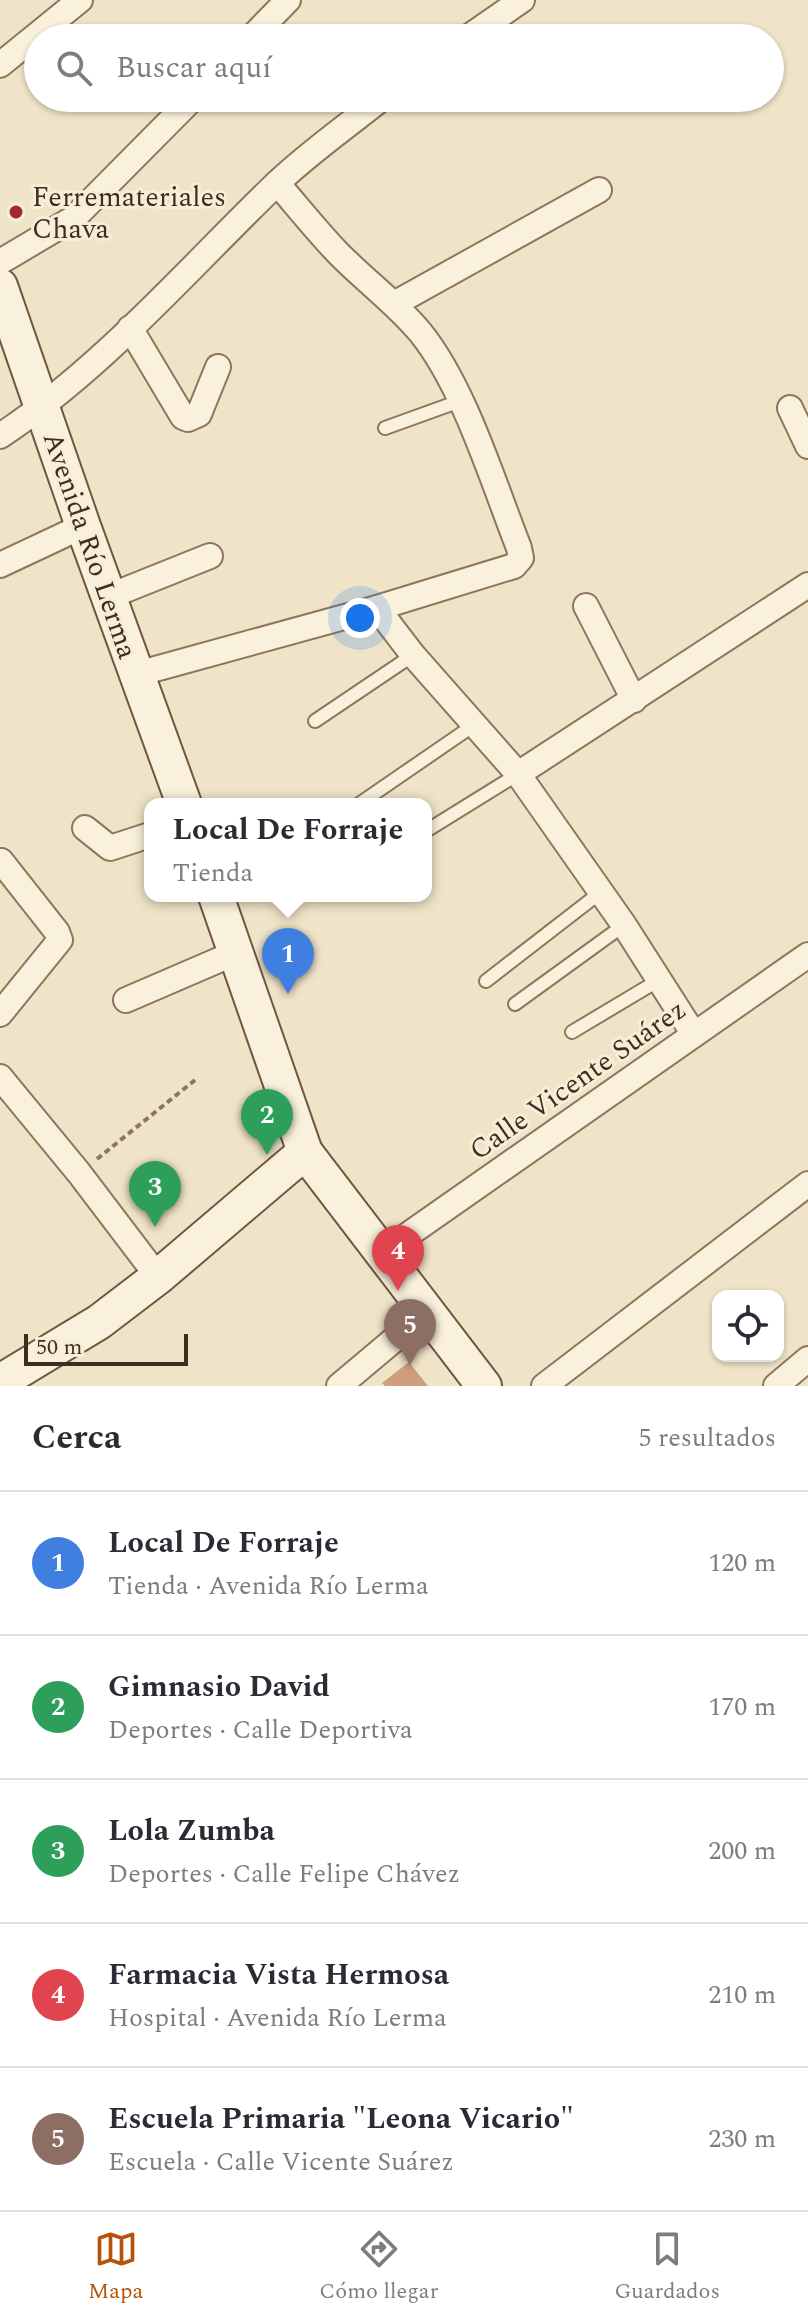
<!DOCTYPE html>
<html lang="es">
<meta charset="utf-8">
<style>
body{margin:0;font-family:Spectral,serif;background:#f2f2f3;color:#2b2b33}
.controls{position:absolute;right:24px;bottom:24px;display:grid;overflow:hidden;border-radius:16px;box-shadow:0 2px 6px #0004}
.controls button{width:72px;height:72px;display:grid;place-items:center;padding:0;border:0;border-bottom:2px solid #e1e1e2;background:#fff;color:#2b2b33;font:40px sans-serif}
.scale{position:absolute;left:24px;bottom:20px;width:164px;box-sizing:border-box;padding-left:8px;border:4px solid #3d2e20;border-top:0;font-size:22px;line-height:28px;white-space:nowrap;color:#3d2e20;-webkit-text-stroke:6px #f7eed8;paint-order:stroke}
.you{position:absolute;left:360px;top:618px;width:28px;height:28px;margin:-20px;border:6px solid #fff;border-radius:50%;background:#1a73e8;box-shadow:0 0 0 12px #1a73e833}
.badge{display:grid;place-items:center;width:52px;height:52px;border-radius:50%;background:#b45309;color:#fff;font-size:26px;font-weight:700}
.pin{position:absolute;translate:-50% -66px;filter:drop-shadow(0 2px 4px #0008)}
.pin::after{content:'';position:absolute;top:42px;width:28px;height:24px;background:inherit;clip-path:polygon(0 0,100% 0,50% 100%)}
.popup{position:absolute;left:144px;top:798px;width:288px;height:104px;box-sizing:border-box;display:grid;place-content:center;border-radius:16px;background:#fff;filter:drop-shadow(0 2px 6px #0005);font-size:26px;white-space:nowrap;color:#7c7c81}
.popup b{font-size:30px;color:#2b2b33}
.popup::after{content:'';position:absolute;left:50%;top:100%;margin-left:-16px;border:16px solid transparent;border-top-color:#fff}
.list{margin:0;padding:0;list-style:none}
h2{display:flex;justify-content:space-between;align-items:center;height:104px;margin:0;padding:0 32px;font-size:34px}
h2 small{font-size:26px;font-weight:400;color:#7c7c81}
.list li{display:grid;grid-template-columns:52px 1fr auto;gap:24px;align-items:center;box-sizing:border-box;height:144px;padding:0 32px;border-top:2px solid #e1e1e2}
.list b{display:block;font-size:30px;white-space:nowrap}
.list p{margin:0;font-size:26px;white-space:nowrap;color:#7c7c81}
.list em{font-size:26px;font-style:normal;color:#7c7c81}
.icon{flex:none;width:44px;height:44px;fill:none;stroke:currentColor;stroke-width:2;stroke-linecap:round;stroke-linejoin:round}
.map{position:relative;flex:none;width:808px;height:1386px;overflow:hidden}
.search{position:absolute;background:#fff;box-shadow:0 2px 6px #0004;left:24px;right:24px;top:24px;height:88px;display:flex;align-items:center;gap:20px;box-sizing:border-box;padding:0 28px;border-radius:44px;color:#7c7c81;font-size:30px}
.sheet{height:824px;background:#fff}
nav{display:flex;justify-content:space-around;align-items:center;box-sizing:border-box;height:112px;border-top:2px solid #e1e1e2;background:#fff;font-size:22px;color:#7c7c81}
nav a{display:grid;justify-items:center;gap:4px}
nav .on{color:#b45309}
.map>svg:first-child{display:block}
.building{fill:#cf9f7d}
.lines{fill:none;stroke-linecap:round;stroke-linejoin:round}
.lane-casing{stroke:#8d765c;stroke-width:16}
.street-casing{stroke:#8d765c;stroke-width:28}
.secondary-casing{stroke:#6f573f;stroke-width:38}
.path{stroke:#8d765c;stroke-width:4;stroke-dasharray:6 4;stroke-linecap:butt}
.lane{stroke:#faf1dc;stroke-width:12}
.street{stroke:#faf1dc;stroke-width:24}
.secondary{stroke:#faf1dc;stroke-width:34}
.poi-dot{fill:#9e2a2b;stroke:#f7eed8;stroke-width:3}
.labels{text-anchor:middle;stroke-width:6;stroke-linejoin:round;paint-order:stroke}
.poi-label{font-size:28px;fill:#3d2e20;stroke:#f7eed8;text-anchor:start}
.street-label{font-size:28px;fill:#3d2e20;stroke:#f7eed8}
</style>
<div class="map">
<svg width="808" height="1386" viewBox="0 0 808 1386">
<rect width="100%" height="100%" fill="#f0e4c8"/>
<path class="building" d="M409 1362 428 1386H385L382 1383Z"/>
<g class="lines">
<defs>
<g id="lane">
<path d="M385 428 460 401"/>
<path d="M315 721 413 655"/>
<path d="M359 804 474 725"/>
<path d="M426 831 518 774"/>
<path d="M486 981 601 892"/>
<path d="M515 1004 624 925"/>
<path d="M572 1032 659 980"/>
</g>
<g id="street">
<path d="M251 38 288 0"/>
<path d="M467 38 522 0"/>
<path d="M0 65 80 0"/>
<path d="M0 262 74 218 193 98"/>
<path d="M394 304 599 190"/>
<path d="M130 328 183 417 188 419 199 414 218 367"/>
<path d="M790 408 808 446"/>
<path d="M0 436C103 368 185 272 274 186 307 154 346 127 382 98"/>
<path d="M0 565 83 526"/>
<path d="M110 596 210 556"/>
<path d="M586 606 634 700"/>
<path d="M377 608 413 655 518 774 624 925 693 1033"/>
<path d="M137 674 377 608 514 566 521 558 519 548C493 482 464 386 420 332 395 302 364 280 337 252 316 230 297 206 277 183"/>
<path d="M518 774 808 585"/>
<path d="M85 828 110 848 150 835"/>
<path d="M126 1000 235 953"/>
<path d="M0 1014 60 940 57 932 1 861"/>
<path d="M0 1077 79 1173 158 1277"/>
<path d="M382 1253 808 955"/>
<path d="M339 1386 427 1312"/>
<path d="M544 1386 808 1184"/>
<path d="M776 1386 808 1359"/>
</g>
<g id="secondary">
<path d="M0 286 83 526 184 804"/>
<path d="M216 896 305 1152 484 1386"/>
<path d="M0 1382 99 1322 158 1277 305 1152"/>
</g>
</defs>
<use href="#lane" class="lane-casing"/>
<use href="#street" class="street-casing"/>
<use href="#secondary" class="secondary-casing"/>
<path class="path" d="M97 1159 195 1080"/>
<use href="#lane" class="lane"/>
<use href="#street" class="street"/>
<use href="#secondary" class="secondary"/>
</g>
<circle class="poi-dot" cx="16" cy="212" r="8"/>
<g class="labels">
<g class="poi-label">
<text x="32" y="206">Ferremateriales<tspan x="32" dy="32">Chava</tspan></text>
</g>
<g class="street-label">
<text transform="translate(91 545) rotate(71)" y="10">Avenida Río Lerma</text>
<text transform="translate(577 1079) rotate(-35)" y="10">Calle Vicente Suárez</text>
</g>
</g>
</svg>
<div class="controls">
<button><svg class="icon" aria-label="locate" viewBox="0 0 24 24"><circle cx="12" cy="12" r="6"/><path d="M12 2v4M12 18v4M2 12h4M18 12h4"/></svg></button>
</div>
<div class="scale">50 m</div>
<div class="you"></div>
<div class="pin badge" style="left:288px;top:994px;background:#3f7fe0">1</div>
<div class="popup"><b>Local De Forraje</b>Tienda</div>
<div class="pin badge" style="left:267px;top:1155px;background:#2e9e5b">2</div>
<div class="pin badge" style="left:155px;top:1227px;background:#2e9e5b">3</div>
<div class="pin badge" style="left:398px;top:1291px;background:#e0444e">4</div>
<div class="pin badge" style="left:410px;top:1365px;background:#8d6e63">5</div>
<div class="search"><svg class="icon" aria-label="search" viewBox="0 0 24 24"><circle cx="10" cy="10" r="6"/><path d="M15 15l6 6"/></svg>Buscar aquí</div>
</div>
<section class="sheet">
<h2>Cerca<small>5 resultados</small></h2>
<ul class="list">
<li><span class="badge" style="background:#3f7fe0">1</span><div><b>Local De Forraje</b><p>Tienda · Avenida Río Lerma</p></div><em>120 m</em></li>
<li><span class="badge" style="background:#2e9e5b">2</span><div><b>Gimnasio David</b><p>Deportes · Calle Deportiva</p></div><em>170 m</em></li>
<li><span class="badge" style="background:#2e9e5b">3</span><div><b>Lola Zumba</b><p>Deportes · Calle Felipe Chávez</p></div><em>200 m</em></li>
<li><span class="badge" style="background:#e0444e">4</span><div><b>Farmacia Vista Hermosa</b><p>Hospital · Avenida Río Lerma</p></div><em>210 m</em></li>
<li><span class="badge" style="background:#8d6e63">5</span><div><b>Escuela Primaria &quot;Leona Vicario&quot;</b><p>Escuela · Calle Vicente Suárez</p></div><em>230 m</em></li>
</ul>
</section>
<nav>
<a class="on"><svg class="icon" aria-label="map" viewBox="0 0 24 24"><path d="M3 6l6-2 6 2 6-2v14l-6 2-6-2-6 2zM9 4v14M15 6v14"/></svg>Mapa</a>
<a><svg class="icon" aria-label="directions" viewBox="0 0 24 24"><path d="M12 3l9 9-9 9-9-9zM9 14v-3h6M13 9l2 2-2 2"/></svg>Cómo llegar</a>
<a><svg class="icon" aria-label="saved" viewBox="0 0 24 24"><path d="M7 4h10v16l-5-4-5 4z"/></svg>Guardados</a>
</nav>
